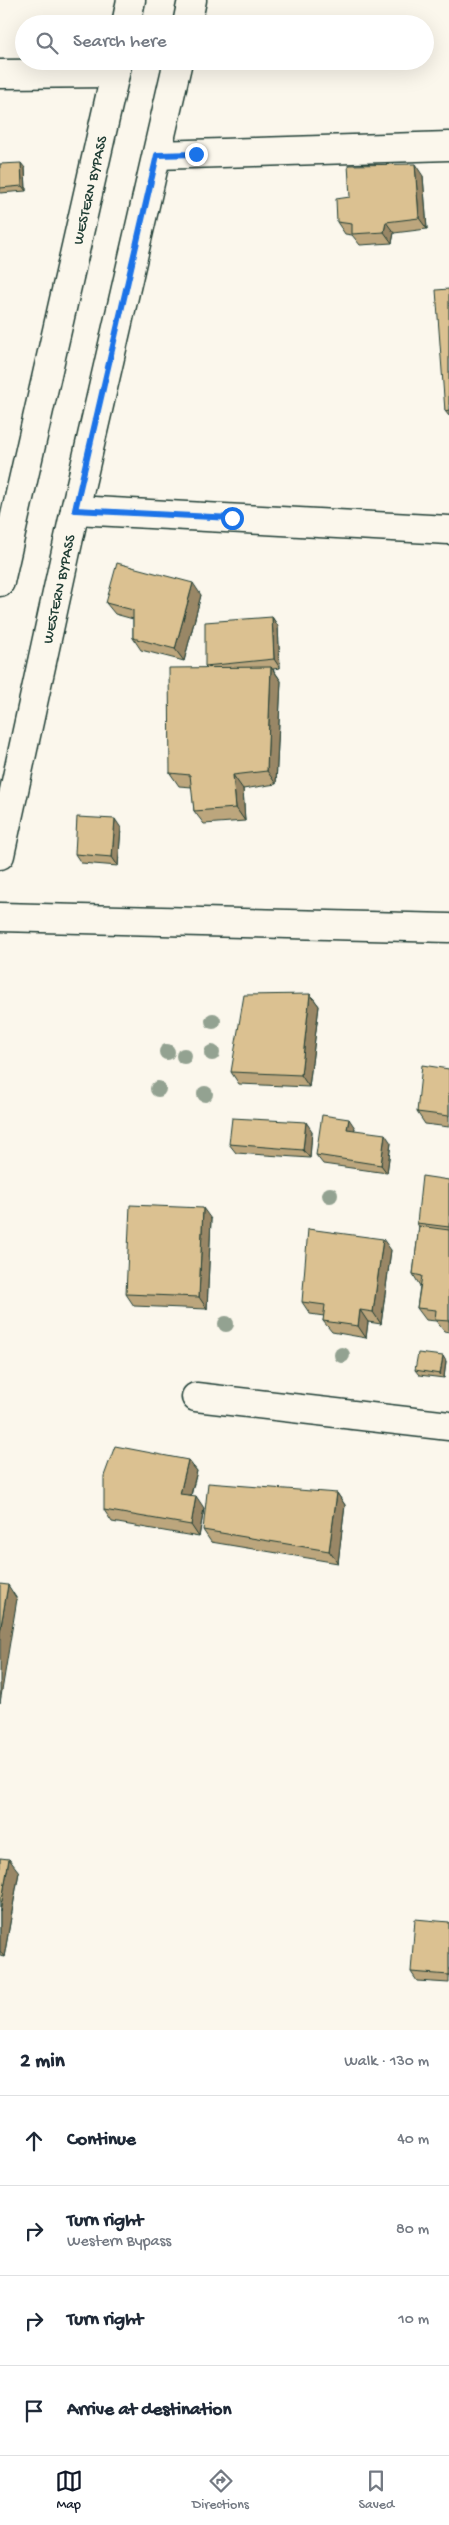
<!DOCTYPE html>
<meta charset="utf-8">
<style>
body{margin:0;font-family:"Gochi Hand",sans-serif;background:#f2f2f3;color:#1f2937}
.stop{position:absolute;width:15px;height:15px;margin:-11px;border:4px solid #1a73e8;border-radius:50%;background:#fff}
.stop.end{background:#1a73e8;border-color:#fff;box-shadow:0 1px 5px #0008}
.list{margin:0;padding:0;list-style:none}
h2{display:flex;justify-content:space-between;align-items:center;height:65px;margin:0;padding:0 20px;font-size:21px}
h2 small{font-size:16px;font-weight:400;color:#747a83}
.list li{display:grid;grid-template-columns:32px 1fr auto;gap:15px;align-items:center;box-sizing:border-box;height:90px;padding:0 20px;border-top:1px solid #e0e1e3}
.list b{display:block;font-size:19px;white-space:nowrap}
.list p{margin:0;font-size:16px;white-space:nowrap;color:#747a83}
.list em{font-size:16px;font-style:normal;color:#747a83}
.icon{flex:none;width:28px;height:28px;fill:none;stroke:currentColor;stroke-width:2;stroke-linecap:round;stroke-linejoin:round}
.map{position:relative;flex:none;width:449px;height:2030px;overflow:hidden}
.search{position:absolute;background:#fff;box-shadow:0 5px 20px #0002;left:15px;right:15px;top:15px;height:55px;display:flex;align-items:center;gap:12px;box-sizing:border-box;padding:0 18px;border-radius:28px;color:#747a83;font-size:19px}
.sheet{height:425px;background:#fff}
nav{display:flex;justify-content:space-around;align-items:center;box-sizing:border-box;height:70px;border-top:1px solid #e0e1e3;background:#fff;font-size:14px;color:#747a83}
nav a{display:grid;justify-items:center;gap:2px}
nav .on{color:#111827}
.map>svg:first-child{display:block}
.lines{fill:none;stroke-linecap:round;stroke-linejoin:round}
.minor-casing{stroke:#1f3d34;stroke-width:31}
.major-casing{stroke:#1f3d34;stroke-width:31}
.minor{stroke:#fbf7ec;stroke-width:28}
.major{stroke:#fbf7ec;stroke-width:28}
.tree{fill:#93a291}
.wall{fill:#bca67d;stroke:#1f3d34}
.shaded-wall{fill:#998766;stroke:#1f3d34}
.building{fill:#dbc191;stroke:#1f3d34}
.route{stroke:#1a73e8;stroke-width:6}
.labels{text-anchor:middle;stroke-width:5;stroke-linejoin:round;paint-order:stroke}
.street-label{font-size:15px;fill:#1f3d34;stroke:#fbf7ec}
</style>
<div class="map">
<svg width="449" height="2030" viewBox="0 0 449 2030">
<rect width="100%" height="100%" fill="#fbf7ec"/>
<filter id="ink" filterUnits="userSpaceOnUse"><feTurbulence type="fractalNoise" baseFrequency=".02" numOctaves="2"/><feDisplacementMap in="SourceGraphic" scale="10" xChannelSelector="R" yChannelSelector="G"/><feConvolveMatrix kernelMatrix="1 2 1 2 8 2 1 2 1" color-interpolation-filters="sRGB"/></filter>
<g filter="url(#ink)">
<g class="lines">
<defs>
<g id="minor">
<path d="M0 74 115 73"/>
<path d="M157 155 449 146"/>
<path d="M75 510 449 530"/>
<path d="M0 917 449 928"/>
<path d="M196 1397 449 1426"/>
</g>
<g id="major">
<path d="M126 24 131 0"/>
<path d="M187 24 192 0"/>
<path d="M0 582 118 61"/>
<path d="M0 855 75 510 178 61"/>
</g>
</defs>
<use href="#minor" class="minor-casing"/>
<use href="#major" class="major-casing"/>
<use href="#minor" class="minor"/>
<use href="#major" class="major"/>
</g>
<g class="tree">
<circle cx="213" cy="1021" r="8"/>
<circle cx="167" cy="1052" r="8"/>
<circle cx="212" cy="1053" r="8"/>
<circle cx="184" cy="1056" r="8"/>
<circle cx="158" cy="1089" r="8"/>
<circle cx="205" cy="1094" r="8"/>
<circle cx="330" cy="1195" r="8"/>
<circle cx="226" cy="1324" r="8"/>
<circle cx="342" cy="1355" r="8"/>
</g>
<g class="wall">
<path d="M0 164 25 168 26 191 0 193Z"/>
<path d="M423 176 427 229 394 233 392 243 360 245 352 235 345 234 337 222 350 197Z"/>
<path d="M449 289V416L445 411Z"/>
<path d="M201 595 184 661 141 650 133 638V619L115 614 106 603Z"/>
<path d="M272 617 278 626 280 668 273 669 281 681 276 784 243 789 245 821 204 824 194 811 192 787 179 786 170 773 207 668 205 666Z"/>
<path d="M121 828 118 866 81 863 75 854Z"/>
<path d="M310 994 319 1006 309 1087 239 1084 231 1072Z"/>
<path d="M449 1069V1127L425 1124 417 1112Z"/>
<path d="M355 1128 354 1130 391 1143 387 1173 323 1164 316 1155Z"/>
<path d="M312 1131 310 1158 236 1153 229 1144Z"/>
<path d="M449 1180V1332L444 1331 436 1321 426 1320 417 1308 420 1286 413 1274 419 1227 417 1223Z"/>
<path d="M211 1219 207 1309 134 1306 126 1294Z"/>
<path d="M391 1250 381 1324 368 1322 366 1338 332 1332 323 1321 324 1316 310 1314 302 1302Z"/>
<path d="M446 1361 444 1378 419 1375 415 1370Z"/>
<path d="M188 1460 197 1471 191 1496 204 1508 199 1537 112 1522 104 1510Z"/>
<path d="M337 1493 345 1505 338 1563 211 1542 203 1530Z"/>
<path d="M0 1858 19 1872 4 1957 0 1956Z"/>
<path d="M449 1922V1983L417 1981 411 1972Z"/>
</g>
<g class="shaded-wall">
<path d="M21 163 25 168 26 191 22 186Z"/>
<path d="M415 164 423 176 427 229 419 218Z"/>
<path d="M386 222 394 233 392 243 384 232Z"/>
<path d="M193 583 201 595 184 661 175 649Z"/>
<path d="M272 617 278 626 280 668 274 659Z"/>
<path d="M271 667 281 681 276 784 267 771Z"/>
<path d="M233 775 243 789 245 821 236 808Z"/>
<path d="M115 819 121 828 118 866 112 857Z"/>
<path d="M310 994 319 1006 309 1087 301 1075Z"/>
<path d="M349 1119 355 1128 353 1138 347 1129Z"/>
<path d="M306 1122 312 1131 310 1158 303 1150Z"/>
<path d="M385 1134 391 1143 387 1173 381 1165Z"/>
<path d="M203 1208 211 1219 207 1309 199 1297Z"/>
<path d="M383 1239 391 1250 381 1324 373 1312Z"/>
<path d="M360 1310 368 1322 366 1338 358 1326Z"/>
<path d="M443 1356 446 1361 444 1378 440 1374Z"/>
<path d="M188 1460 197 1471 188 1506 180 1494Z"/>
<path d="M337 1493 345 1505 338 1563 329 1551Z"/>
<path d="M196 1496 204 1508 199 1537 191 1525Z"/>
<path d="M8 1585 17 1599 0 1703V1632Z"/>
<path d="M9 1859 19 1872 4 1957 0 1951V1912Z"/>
</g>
<g class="building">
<path d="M21 163 22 186 0 188V164Z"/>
<path d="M415 164 419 218 386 222 384 232 352 234V224L337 222 336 199 350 197 348 165Z"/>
<path d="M449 289V410L445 411 436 290Z"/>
<path d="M117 563 193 583 175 649 133 638V610L106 603Z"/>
<path d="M272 617 274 659 205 666V622Z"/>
<path d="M271 667 267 771 233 775 236 808 194 811 190 775 170 773 169 668Z"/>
<path d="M77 817 115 819 112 857 75 854Z"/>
<path d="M310 994 301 1075 231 1072 244 995Z"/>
<path d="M422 1065 449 1069V1116L417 1112Z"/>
<path d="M322 1115 349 1119 347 1129 385 1134 381 1165 316 1155Z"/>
<path d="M232 1118 306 1122 303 1150 229 1144Z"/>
<path d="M422 1176 449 1180V1227L417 1223Z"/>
<path d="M130 1205 203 1208 199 1297 126 1294Z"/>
<path d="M419 1226 449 1230V1321L435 1320 436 1310 417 1308 422 1276 413 1274Z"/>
<path d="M308 1229 383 1239 373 1312 360 1310 358 1326 323 1321 325 1305 302 1302Z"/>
<path d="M418 1353 443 1356 440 1374 415 1370Z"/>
<path d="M115 1446 188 1460 180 1494 196 1496 191 1525 104 1510V1476Z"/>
<path d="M208 1483 337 1493 329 1551 203 1530Z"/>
<path d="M0 1584 8 1585 0 1632Z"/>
<path d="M0 1858 9 1859 0 1912Z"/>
<path d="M415 1919 449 1922V1975L411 1972Z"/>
</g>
</g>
<g class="lines" filter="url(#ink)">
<path class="route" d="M196 154 157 155 75 510 232 518"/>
</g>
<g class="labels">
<g class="street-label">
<text transform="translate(89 190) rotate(-77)" y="5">WESTERN BYPASS</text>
<text transform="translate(58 589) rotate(-78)" y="5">WESTERN BYPASS</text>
</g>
</g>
</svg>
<div class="stop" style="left:232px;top:518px"></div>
<div class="stop end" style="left:196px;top:154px"></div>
<div class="search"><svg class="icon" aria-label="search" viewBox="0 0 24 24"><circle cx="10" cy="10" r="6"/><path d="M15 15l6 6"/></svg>Search here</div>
</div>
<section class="sheet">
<h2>2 min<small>Walk · 130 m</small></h2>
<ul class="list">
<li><svg class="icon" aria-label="ahead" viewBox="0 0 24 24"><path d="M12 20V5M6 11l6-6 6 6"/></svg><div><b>Continue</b></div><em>40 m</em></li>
<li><svg class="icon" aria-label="right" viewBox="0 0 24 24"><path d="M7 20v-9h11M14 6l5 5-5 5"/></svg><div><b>Turn right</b><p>Western Bypass</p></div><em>80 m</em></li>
<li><svg class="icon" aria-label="right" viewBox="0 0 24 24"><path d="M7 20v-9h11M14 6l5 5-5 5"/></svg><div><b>Turn right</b></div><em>10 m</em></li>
<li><svg class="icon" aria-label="arrive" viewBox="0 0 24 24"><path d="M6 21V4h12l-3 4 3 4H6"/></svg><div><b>Arrive at destination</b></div></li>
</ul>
</section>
<nav>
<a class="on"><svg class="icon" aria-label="map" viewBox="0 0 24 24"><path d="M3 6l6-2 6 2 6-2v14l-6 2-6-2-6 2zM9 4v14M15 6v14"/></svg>Map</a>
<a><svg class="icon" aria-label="directions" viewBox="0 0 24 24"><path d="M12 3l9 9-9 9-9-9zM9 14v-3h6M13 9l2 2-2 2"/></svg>Directions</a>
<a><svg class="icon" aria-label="saved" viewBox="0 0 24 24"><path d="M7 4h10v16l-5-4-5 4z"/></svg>Saved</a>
</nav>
